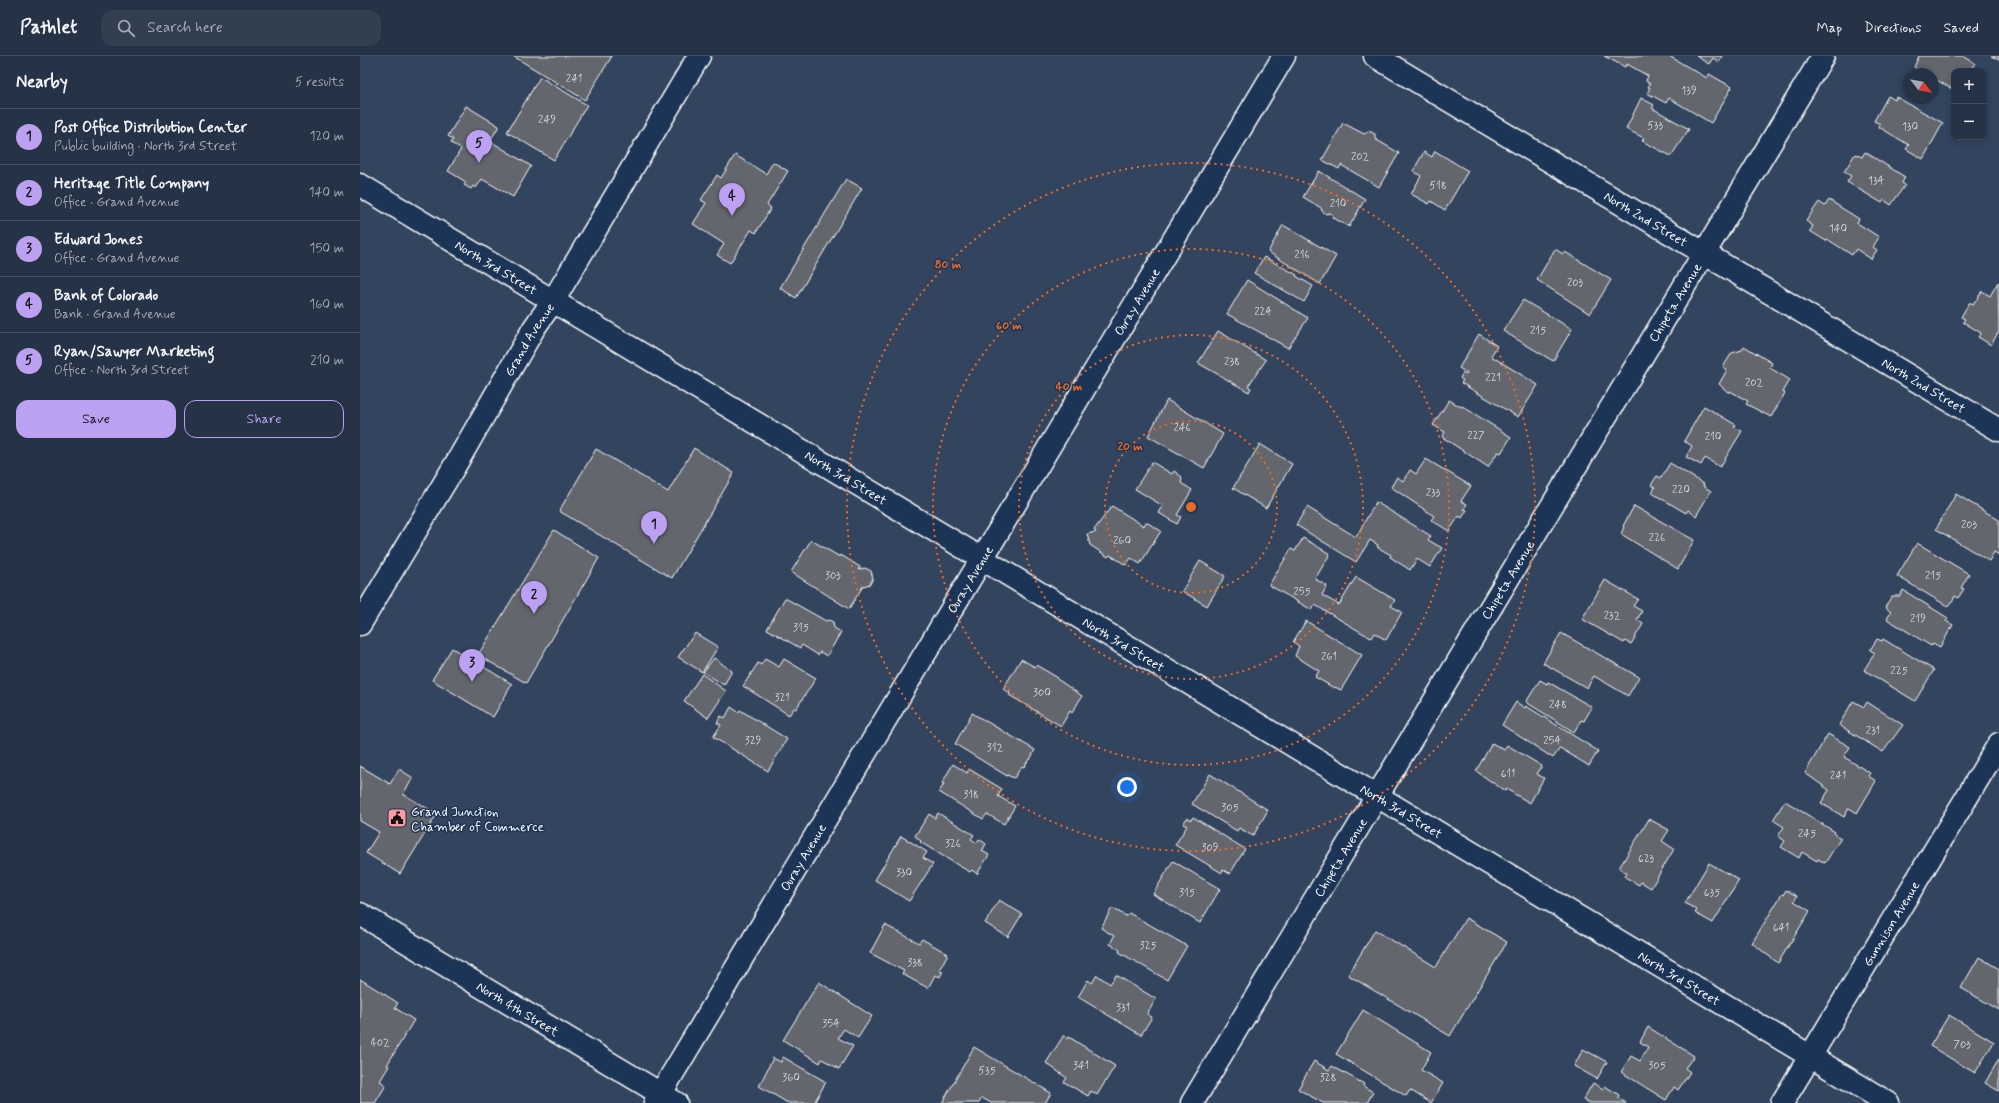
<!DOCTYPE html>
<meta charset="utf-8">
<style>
body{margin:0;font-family:Mynerve,sans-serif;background:#323f51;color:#f1f3f6}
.controls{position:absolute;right:12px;top:12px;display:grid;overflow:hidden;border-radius:8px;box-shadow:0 2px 6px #0003}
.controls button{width:36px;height:36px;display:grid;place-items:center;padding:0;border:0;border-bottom:1px solid #424e5f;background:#263346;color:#f1f3f6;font:20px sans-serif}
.compass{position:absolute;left:1543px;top:12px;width:36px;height:36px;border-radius:50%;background:#263346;box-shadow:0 2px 6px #0003;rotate:121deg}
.you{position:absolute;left:767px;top:731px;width:14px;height:14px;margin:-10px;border:3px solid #fff;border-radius:50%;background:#1a73e8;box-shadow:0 0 0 6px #1a73e833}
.badge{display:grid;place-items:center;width:26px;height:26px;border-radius:50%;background:#bca0f2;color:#111;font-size:13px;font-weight:700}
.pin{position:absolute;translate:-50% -33px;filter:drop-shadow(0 1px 2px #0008)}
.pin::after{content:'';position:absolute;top:21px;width:14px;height:12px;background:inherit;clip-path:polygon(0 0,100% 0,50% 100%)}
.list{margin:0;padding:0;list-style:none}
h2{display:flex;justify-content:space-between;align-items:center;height:52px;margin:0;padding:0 16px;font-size:17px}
h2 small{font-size:13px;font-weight:400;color:#a4aab3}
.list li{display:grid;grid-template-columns:26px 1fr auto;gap:12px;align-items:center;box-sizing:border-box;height:56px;padding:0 16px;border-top:1px solid #424e5f}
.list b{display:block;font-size:15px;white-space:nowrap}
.list p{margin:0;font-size:13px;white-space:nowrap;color:#a4aab3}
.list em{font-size:13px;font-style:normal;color:#a4aab3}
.actions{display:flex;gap:8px;padding:12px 16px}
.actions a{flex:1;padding:9px 0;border:1px solid #bca0f2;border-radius:12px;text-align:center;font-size:14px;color:#bca0f2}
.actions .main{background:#bca0f2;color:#111}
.icon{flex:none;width:22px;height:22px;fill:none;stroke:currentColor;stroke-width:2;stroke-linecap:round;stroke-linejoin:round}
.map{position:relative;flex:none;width:1639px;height:1047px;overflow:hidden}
header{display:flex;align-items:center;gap:24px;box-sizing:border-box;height:56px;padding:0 20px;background:#263346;border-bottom:1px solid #424e5f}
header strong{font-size:19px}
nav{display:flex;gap:22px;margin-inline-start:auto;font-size:14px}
.search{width:280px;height:36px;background:#323f51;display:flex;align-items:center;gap:10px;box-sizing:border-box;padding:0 14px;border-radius:12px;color:#a4aab3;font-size:15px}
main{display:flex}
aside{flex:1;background:#263346}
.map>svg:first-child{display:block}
.building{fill:#63666d;stroke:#fff}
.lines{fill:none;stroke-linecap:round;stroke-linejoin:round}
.minor-casing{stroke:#fff;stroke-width:25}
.tertiary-casing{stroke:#fff;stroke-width:25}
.secondary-casing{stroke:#fff;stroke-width:25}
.minor{stroke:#1d3557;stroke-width:22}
.tertiary{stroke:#1d3557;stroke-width:22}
.secondary{stroke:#1d3557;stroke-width:22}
.ring{fill:none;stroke:#ea6a24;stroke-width:2;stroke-dasharray:2 4}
.labels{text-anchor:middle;stroke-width:3;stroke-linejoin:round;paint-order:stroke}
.number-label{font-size:11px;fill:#d8d9da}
.street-label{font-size:13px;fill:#fff;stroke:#1d3557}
.poi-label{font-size:13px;fill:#fff;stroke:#1d3557;text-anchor:start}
.centre{fill:#ea6a24;stroke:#1d3557;stroke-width:2}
.ring-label{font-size:12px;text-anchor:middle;font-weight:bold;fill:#ea6a24;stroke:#1d3557;stroke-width:3;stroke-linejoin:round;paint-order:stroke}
</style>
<header>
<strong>Pathlet</strong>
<div class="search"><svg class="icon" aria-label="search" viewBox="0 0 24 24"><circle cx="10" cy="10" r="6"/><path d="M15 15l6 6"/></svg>Search here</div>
<nav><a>Map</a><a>Directions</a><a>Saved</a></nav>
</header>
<main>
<aside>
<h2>Nearby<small>5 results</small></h2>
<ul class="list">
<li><span class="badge">1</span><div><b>Post Office Distribution Center</b><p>Public building · North 3rd Street</p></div><em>120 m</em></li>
<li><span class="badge">2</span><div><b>Heritage Title Company</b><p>Office · Grand Avenue</p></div><em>140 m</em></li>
<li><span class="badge">3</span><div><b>Edward Jones</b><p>Office · Grand Avenue</p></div><em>150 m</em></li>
<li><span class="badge">4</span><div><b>Bank of Colorado</b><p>Bank · Grand Avenue</p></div><em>160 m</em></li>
<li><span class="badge">5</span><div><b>Ryan/Sawyer Marketing</b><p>Office · North 3rd Street</p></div><em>210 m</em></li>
</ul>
<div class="actions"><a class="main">Save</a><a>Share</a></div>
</aside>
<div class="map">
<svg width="1639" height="1047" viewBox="0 0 1639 1047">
<rect width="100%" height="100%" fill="#32445e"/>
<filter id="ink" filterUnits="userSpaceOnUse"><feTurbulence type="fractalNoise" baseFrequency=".025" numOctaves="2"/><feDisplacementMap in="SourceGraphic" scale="8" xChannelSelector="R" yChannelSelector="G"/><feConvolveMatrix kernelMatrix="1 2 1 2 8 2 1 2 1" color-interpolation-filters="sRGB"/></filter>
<g filter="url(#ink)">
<g class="building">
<path d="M153 0H252L225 44Z"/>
<path d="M1244 0H1309L1347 22 1349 18 1372 31 1351 67 1309 42 1306 47 1287 37 1290 32 1288 31 1290 28 1286 25 1288 20 1267 8 1265 11Z"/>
<path d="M1336 0H1362L1359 6 1353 2 1349 8Z"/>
<path d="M1559 0H1603L1615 7 1610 15H1594V34L1573 22V18H1565L1554 11Z"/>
<path d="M1631 0H1639V4Z"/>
<path d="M180 21 227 49 194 104 147 76Z"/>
<path d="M1528 40 1535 44 1536 41 1583 67 1563 103 1546 93 1549 89 1519 71 1520 68 1514 65Z"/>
<path d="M1281 42 1294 49 1292 52 1329 73 1311 100 1282 85 1284 82 1266 73Z"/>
<path d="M106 50 139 70 130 85 171 110 153 141 122 123 116 132 113 130 111 133 104 129 106 126 88 115 101 93 91 87 93 83 88 80Z"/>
<path d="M983 67 1004 78 1009 75 1015 78V83L1039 97 1019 131 981 109 979 113 962 104Z"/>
<path d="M1075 95 1108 115 1085 154 1071 145 1069 148 1051 138 1061 120 1053 115 1064 96 1072 101Z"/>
<path d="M1505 96 1545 121 1542 127 1545 129 1531 149 1524 144 1522 147 1487 126 1491 120 1484 116 1495 98 1502 101Z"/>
<path d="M375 99 406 118 413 106 428 115 407 149 411 152 396 177 391 174 370 207 357 199 364 188 333 168 346 147 341 144 357 119 361 122Z"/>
<path d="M959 115 1005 143 989 171 972 161 973 159 970 157 966 158 962 155 961 152 943 141Z"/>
<path d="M486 123 502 132 436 242 420 232Z"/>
<path d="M1469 144 1499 163 1497 167 1519 181 1513 191 1517 194 1511 203 1496 193 1492 199 1467 183 1466 185 1450 175 1453 170 1446 165 1459 146 1465 150Z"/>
<path d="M923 169 976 200 960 228 908 196Z"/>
<path d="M1195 193 1203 198 1205 196 1251 224 1230 258 1177 224Z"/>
<path d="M904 201 937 219 936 220 953 230 944 246 894 217Z"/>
<path d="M887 224 948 262 928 292 867 258Z"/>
<path d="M1638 226 1639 275 1631 289 1618 281 1621 277 1603 266 1605 263 1601 261 1609 247 1613 249 1622 235 1630 240Z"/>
<path d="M1163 244 1212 273 1193 305 1143 275Z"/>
<path d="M858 275 906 304 888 330 891 332 889 336 838 307Z"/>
<path d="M1119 278 1137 290 1131 300 1178 329 1158 361 1101 327 1103 324 1100 322 1103 317 1106 319 1107 317 1099 312Z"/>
<path d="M1384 290 1412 307 1410 312 1430 324 1423 336 1425 337 1411 361 1386 348 1388 345 1370 335 1369 337 1359 328 1367 314 1363 311 1372 297 1382 294Z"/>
<path d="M807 344 863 378 844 412 788 380Z"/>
<path d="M1089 344 1101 351 1102 350 1151 381 1141 397 1138 396 1128 411 1082 381 1085 376 1073 369Z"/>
<path d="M1344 350 1376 369 1374 371 1382 375 1360 411 1345 402 1341 409 1326 401 1332 390 1324 385Z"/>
<path d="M900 388 932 408 906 452 873 432Z"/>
<path d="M334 392 374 417 312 522 199 455 236 393 308 436Z"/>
<path d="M1066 403 1111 430 1101 445 1107 448 1104 453 1107 454 1102 462 1099 460 1089 475 1071 464 1074 460 1031 431 1037 421 1043 425 1050 414 1056 418Z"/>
<path d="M792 406 812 418 814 415 822 421 821 427 832 434 817 459 821 461 817 468 799 457 803 450 775 433Z"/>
<path d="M1310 407 1344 428 1343 430 1351 435 1336 460 1328 454 1326 457 1292 437 1295 431 1291 429 1297 420 1301 422Z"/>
<path d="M1596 438 1639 464V499L1634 496 1629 505 1576 473Z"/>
<path d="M1016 446 1071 480 1068 484 1082 492 1070 511 1057 503 1050 514 1030 501 1031 499 1017 491 1018 489 1010 484 996 506 936 469 947 451 996 481Z"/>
<path d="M752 450 784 470 786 466 801 475 780 508 771 502 766 509 750 499 748 501 730 489 727 478 736 476 734 474Z"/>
<path d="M1274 450 1334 484 1318 513 1261 478 1264 471 1263 470Z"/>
<path d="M194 474 239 502 166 627 118 599Z"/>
<path d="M943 482 970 498 955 523 967 530 962 539 979 549 996 521 1035 544 1031 550 1042 556 1026 584 1014 577 1011 582 955 549 952 554 909 529 931 493 935 495Z"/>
<path d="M451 484 480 501 481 499 500 511 498 514 505 512 511 515 513 522 510 528 503 530 489 553 431 516Z"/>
<path d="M1557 487 1609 518 1601 532 1604 533 1598 542 1595 540 1589 551 1537 520Z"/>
<path d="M840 505 865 520 847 550 822 535Z"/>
<path d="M1245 524 1278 543 1273 550 1282 555 1277 564 1283 568 1271 588 1265 585 1264 587 1222 563Z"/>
<path d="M1543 534 1588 562 1586 565 1593 569 1580 591 1573 587 1571 590 1527 563 1531 556 1525 551 1532 540H1540Z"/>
<path d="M425 542 466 565 469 564 473 566 474 572 481 576 467 600 460 596 458 599 442 589 440 592 407 573Z"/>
<path d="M946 565 1002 599 981 634 975 631 974 632 955 621 959 615 935 600 939 590 933 586Z"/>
<path d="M335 577 358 591 342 616 318 601Z"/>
<path d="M1201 577 1279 621 1268 640 1234 620 1227 632 1183 607Z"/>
<path d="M1517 583 1522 585 1523 583 1574 614 1555 645 1504 614 1515 597 1510 594Z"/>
<path d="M92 592 152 628 133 661 72 624Z"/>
<path d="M354 602 372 615 364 629 343 616Z"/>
<path d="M405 603 419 611 424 603 456 622 436 653 434 652 429 659 383 630 398 607 401 609Z"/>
<path d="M661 603 675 611 676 609 698 622 697 623 722 640 712 657 710 655 701 670 649 639 650 637 643 633Z"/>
<path d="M342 618 366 635 348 662 324 645Z"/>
<path d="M1180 624 1187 628 1188 626 1232 651 1224 665 1221 664 1214 676 1166 646Z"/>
<path d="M1493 645 1504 651 1507 646 1543 669 1523 696 1479 669Z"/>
<path d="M1156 646 1165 652 1166 650 1238 695 1229 710 1200 692 1193 702 1142 669Z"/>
<path d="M371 651 378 656 380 654 427 683 408 715 353 681 361 669 357 667 361 660 365 662Z"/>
<path d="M612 657 675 694 670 704 669 703 664 711 662 710 654 722 647 719V720L595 688Z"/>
<path d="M1468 678 1490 691 1484 701 1510 717 1508 720 1516 725 1497 757 1489 752 1484 761 1461 747 1469 734 1445 717Z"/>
<path d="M1132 687 1144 694 1147 689 1182 710 1177 718 1184 722 1170 747 1146 733 1145 735 1116 715Z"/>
<path d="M593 708 607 717 609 713 642 733 638 740 655 750 644 768 627 758 623 763 579 736 584 728 582 727Z"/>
<path d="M0 710 30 728 39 713 53 722 43 738 77 758 40 818 6 797 19 776 0 765Z"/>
<path d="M850 718 908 754 893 780 879 772 877 775 832 748Z"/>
<path d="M1425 745 1475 776 1474 778 1481 782 1465 807 1458 803 1457 805 1442 796 1439 802 1421 791 1425 785 1418 780 1424 771 1413 764Z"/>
<path d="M578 757 614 779 611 783 617 787 619 783 626 788 622 795 629 799 617 818 612 814 610 816 596 808 560 786 561 785 555 780 569 758 575 762Z"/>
<path d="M833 761 885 793 870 818 863 814 862 817 815 789 827 770 823 768 827 762 831 764Z"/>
<path d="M1289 763 1309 774 1302 785 1314 793 1291 832 1281 826 1279 829 1265 821 1267 817 1259 812Z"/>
<path d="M541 780 567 796 563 802 573 808 549 845 515 824Z"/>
<path d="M813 805 860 833 840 867 793 838Z"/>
<path d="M1349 807 1379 824 1353 867 1335 857 1337 854 1325 847Z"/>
<path d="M1426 834 1437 840 1434 845 1450 855 1418 907 1392 887 1422 838 1423 839Z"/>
<path d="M639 844 662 858 648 881 625 867Z"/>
<path d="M752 852 766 860 769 857 827 890 807 924 759 896 760 894 750 888 754 880 741 872Z"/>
<path d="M1106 862 1147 886 1090 980 988 919 1015 874 1076 911Z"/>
<path d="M525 869 559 887 562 883 588 898 579 914 583 915 580 921 575 919 568 932 542 918 544 915 510 897Z"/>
<path d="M1619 901 1639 913V954L1601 932Z"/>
<path d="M737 919 750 928 756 919 796 943 787 958 792 961 781 979 718 941 728 924 732 927Z"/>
<path d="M0 923 38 947 35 952 54 964 27 1009 29 1010 20 1025 26 1029 15 1047H0Z"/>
<path d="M459 926 512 960 498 982 484 973 478 982 493 990 479 1013 462 1003 460 1007 423 984Z"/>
<path d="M1003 954 1071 996 1061 1014 1083 1027 1071 1047 1050 1034 1046 1040 976 998Z"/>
<path d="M1589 959 1634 986 1615 1017 1570 990Z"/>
<path d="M1288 971 1334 1000 1325 1012 1330 1016 1318 1034 1314 1031 1306 1044 1261 1016 1271 1000 1280 1005 1288 991 1280 986Z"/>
<path d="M704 979 708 983 709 981 755 1010 737 1039 731 1035 728 1040 704 1026 707 1022 686 1007Z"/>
<path d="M614 991 691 1037 685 1047H631L622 1042 619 1047H582Z"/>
<path d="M1223 993 1247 1006 1237 1023 1214 1010Z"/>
<path d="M423 1001 466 1026 454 1047H428L399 1030 413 1002 421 1006Z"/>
<path d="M1639 1003V1035L1625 1027Z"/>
<path d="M954 1005 969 1014 972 1010 1004 1028 1003 1030 1013 1036 1007 1047H963L938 1033Z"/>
<path d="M1233 1027 1243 1033 1245 1030 1259 1039 1258 1042 1266 1047H1228L1223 1044Z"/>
</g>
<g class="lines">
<defs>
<g id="minor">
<path id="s1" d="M1015 0 1639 374"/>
<path id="s2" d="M193 245 1528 1047"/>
<path id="s3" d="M295 1047 924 0"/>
<path id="s4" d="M832 1047 1463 0"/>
</g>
<g id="tertiary">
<path id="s5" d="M0 129 193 245"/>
<path id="s6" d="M0 858 316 1047"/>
<path id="s7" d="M1422 1047 1639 688"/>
</g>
<g id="secondary">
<path id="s8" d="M0 568 97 406 174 272 193 245 339 0"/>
</g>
</defs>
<use href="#minor" class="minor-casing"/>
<use href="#tertiary" class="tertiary-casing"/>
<use href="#secondary" class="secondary-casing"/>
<use href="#minor" class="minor"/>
<use href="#tertiary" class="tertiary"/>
<use href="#secondary" class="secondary"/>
</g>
</g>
<g class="ring">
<circle cx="831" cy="451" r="86"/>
<circle cx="831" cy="451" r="172"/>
<circle cx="831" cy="451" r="258"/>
<circle cx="831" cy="451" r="344"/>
</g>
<defs>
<symbol id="civic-square" viewBox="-11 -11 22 22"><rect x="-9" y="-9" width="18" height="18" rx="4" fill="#ff9aa2" stroke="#1d3557"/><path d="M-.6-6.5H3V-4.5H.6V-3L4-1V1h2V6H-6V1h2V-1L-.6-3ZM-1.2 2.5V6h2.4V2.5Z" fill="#111"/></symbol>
</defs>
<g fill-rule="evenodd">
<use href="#civic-square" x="26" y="751" width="22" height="22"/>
</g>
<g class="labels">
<g class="number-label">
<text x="214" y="26">241</text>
<text x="1329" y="38">139</text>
<text x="187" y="67">249</text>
<text x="1295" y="73">533</text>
<text x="1550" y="74">130</text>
<text x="1000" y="104">202</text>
<text x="1516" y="128">134</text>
<text x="1078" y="133">518</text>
<text x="978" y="151">210</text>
<text x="1478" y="176">140</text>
<text x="942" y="202">216</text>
<text x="1215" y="230">203</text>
<text x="903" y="259">224</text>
<text x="1178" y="278">215</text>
<text x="872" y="309">238</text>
<text x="1133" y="325">221</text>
<text x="1394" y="330">202</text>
<text x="822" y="375">246</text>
<text x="1116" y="383">227</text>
<text x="1353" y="384">210</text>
<text x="1321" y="437">220</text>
<text x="1073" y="440">233</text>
<text x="1609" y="472">203</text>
<text x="1297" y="485">226</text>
<text x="762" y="488">260</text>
<text x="473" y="523">303</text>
<text x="1573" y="523">215</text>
<text x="942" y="539">255</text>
<text x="1252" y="563">232</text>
<text x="1558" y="566">219</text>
<text x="441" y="575">315</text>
<text x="969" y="604">261</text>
<text x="1539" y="618">225</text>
<text x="682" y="640">300</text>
<text x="422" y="645">321</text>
<text x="1198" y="652">248</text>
<text x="1513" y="678">231</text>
<text x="393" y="688">329</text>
<text x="1192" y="688">254</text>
<text x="635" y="695">312</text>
<text x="1148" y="721">611</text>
<text x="1478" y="723">241</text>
<text x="611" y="742">318</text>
<text x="870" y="755">305</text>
<text x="1447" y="781">245</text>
<text x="593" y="791">326</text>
<text x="850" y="795">309</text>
<text x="1286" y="806">623</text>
<text x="544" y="820">330</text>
<text x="827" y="840">315</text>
<text x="1352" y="840">635</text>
<text x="1421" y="875">641</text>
<text x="788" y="893">325</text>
<text x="555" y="910">338</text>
<text x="763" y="955">331</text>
<text x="471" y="971">354</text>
<text x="20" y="990">402</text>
<text x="1602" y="992">703</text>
<text x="721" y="1013">341</text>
<text x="1297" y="1013">305</text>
<text x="627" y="1018">535</text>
<text x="431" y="1025">360</text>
<text x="968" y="1025">328</text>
</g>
<g class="street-label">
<text dy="5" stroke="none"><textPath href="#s1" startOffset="316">North 2nd Street</textPath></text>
<text dy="5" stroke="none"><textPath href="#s5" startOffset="159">North 3rd Street</textPath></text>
<text dy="5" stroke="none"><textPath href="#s3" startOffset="935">Ouray Avenue</textPath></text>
<text dy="5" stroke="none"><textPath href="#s4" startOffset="935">Chipeta Avenue</textPath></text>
<text dy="5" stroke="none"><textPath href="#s8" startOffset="331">Grand Avenue</textPath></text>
<text dy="5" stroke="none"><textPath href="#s1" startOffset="640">North 2nd Street</textPath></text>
<text dy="5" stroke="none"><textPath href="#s2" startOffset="342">North 3rd Street</textPath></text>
<text dy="5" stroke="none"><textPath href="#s3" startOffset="611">Ouray Avenue</textPath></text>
<text dy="5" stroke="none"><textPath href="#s4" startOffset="611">Chipeta Avenue</textPath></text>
<text dy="5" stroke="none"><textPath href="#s2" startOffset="666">North 3rd Street</textPath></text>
<text dy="5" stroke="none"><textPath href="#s2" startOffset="990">North 3rd Street</textPath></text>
<text dy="5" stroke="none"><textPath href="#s3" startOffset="287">Ouray Avenue</textPath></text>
<text dy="5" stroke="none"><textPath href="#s4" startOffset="287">Chipeta Avenue</textPath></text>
<text dy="5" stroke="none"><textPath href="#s7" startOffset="210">Gunnison Avenue</textPath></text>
<text dy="5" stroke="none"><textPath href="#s2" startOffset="1314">North 3rd Street</textPath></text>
<text dy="5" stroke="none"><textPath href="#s6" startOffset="184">North 4th Street</textPath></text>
</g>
<g class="poi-label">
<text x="51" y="760">Grand Junction<tspan x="51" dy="15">Chamber of Commerce</tspan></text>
</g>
</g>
<circle cx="831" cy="451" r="6" class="centre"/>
<g class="ring-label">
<text x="588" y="212">80 m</text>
<text x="649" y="273">60 m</text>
<text x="709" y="334">40 m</text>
<text x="770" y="394">20 m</text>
</g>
</svg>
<div class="controls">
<button>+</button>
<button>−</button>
</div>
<svg class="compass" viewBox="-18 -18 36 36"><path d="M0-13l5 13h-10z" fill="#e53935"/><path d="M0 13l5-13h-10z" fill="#a4aab3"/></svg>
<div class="you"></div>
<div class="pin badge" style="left:294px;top:488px">1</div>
<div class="pin badge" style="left:174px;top:558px">2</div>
<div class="pin badge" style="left:112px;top:626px">3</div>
<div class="pin badge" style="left:372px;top:160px">4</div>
<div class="pin badge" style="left:119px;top:107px">5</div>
</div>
</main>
